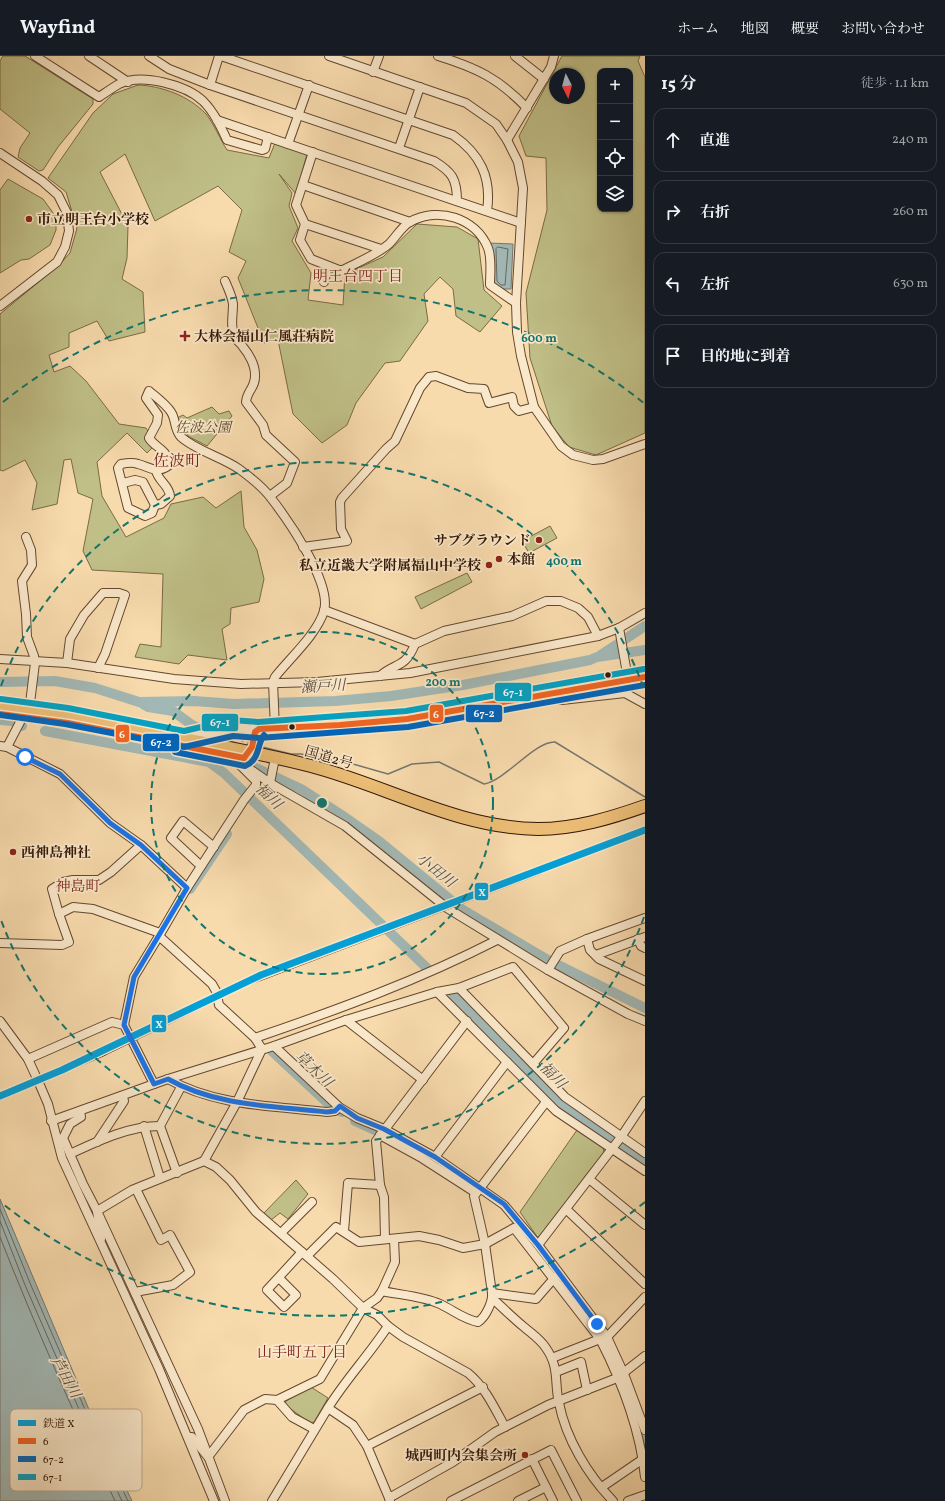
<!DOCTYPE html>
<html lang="ja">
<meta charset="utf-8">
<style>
body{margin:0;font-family:Vollkorn,"Noto Serif JP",serif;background:#20242c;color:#f1f3f6}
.controls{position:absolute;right:12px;top:12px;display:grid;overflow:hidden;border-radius:8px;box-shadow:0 1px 3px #0004}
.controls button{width:36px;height:36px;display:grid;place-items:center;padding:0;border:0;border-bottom:1px solid #363941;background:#171b24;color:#f1f3f6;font:20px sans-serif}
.compass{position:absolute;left:549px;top:12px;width:36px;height:36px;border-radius:50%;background:#171b24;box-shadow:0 1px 3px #0004;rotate:174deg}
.stop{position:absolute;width:12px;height:12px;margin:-9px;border:3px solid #1a73e8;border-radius:50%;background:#fff}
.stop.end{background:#1a73e8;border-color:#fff;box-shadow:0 1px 4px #0008}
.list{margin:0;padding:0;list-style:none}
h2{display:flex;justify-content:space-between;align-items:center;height:52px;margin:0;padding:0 16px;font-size:17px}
h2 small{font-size:13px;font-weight:400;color:#9ea1a6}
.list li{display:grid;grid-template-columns:26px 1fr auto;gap:12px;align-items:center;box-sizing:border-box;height:64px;margin:0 8px 8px;padding:0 8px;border:1px solid #363941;border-radius:12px}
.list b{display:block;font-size:15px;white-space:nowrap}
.list em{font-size:13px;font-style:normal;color:#9ea1a6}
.icon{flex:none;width:22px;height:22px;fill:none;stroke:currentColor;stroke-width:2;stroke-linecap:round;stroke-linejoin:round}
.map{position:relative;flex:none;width:645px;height:1445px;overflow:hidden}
header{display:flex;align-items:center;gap:24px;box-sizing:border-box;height:56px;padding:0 20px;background:#171b24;border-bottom:1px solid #363941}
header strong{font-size:19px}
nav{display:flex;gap:22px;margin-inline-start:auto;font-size:14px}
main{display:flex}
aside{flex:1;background:#171b24}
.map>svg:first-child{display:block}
.green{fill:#c0bf87;stroke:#7a6a46;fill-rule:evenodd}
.water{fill:#a2b8b5;stroke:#76776f}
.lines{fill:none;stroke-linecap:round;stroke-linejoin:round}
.shore{stroke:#6a675e;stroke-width:1}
.stream{stroke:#76776f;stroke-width:1.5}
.river{stroke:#a2b8b5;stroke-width:10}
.minor-casing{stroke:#644730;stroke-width:10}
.highway-casing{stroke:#331606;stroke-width:14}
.minor{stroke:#fae8ca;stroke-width:8}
.highway{stroke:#ecbe76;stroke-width:12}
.rail-casing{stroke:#331606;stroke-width:3}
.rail{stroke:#fae8ca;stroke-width:1.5;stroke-dasharray:4.5;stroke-linecap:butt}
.bus-1-casing{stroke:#fae8ca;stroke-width:9}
.bus-2-casing{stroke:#fae8ca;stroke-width:9}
.bus-3-casing{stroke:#fae8ca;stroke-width:9}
.bus-1{stroke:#f26522;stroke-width:6}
.bus-2{stroke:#0065bd;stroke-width:6}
.bus-3{stroke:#03a2c4;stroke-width:6}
.rail-1-casing{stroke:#fae8ca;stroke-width:10}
.rail-1{stroke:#03a0d8;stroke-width:7}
.route{stroke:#1a73e8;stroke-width:5}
.ring{fill:none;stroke:#0f766e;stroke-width:2;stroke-dasharray:7 5}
.poi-dot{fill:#8f2418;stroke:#fae8ca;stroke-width:1.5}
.bus-dot{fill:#331606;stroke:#fae8ca;stroke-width:1.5}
.labels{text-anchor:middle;stroke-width:3.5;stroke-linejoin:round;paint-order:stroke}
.poi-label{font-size:14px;font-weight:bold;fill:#331606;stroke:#fae8ca;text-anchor:start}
.park-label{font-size:14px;font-style:italic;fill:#5d492d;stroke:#fae8ca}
.street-label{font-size:14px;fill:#331606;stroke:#fae8ca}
.neighbourhood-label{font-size:15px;fill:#7a1f14;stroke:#fae8ca}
.water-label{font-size:15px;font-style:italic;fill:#5a4f43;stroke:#fae8ca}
.quarter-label{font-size:16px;fill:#7a1f14;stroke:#fae8ca}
.key{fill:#fae8ca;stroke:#bea98f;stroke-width:1}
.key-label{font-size:11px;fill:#331606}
.centre{fill:#0f766e;stroke:#fae8ca;stroke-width:2}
.ring-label{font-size:12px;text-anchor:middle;font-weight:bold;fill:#0f766e;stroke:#fae8ca;stroke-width:3.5;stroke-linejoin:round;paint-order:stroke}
.line-badge{stroke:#fae8ca;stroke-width:1.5}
.badge-label{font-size:11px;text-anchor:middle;font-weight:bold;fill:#fff}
</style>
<header>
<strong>Wayfind</strong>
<nav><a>ホーム</a><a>地図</a><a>概要</a><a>お問い合わせ</a></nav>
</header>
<main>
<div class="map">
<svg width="645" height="1445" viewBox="0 0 645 1445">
<rect width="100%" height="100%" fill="#f8dbad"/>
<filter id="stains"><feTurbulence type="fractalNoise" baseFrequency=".005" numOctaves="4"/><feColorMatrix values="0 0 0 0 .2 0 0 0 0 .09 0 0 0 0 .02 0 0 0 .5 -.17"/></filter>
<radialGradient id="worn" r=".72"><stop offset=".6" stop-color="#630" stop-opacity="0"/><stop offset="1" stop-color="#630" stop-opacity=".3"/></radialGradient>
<g class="green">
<path d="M3 0H25L93 43V48L58 91 43 114 39 115 18 101 20 92 30 77 0 53V5Z"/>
<path d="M562 0H640L638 5 645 21V377L596 399 569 391 552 370 530 302 526 237 547 154 546 102 526 100 519 80ZM600 15H630V153H600ZM555 18H579V42H555Z"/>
<path d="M138 29C162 30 189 40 206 58 214 68 220 83 227 94L269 102 275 87 307 98 296 138 279 118 292 137 289 150 298 172 292 185 311 217 308 244 343 249 345 218 383 201 417 168 457 171 478 183 484 234 502 250 480 276 456 260 453 233 440 221 424 238 428 265 400 305 385 307 356 347 347 369 322 387 293 358 278 284 264 287 238 222 246 205 229 196 242 154 218 130 155 165 125 98 100 116 128 170 127 202 122 223 143 236 145 276 109 285 97 265 69 277V291L49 299 54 316 70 310 86 325 119 368 146 372 156 388 147 397 127 377 97 406 102 440 126 481 164 462 171 448 203 441 216 452 241 435 244 471 257 494 264 523 259 546 231 552 230 568 222 573 227 604 188 599 179 608 135 601 140 588 161 591 163 518 92 514 83 495 93 443 78 437 71 403 64 404 57 448 32 454 37 427 25 404 3 415 0 414V258L58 210 70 197 77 172 66 136 48 122 93 57 113 38Z"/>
<path d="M8 123 43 143 56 161V174L50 189 29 203 21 204 0 217V134Z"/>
<path d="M212 351 219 358 229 355 232 360 207 390 188 380 177 362 183 359 187 362Z"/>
<path d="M550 470 557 482 529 497 522 485Z"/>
<path d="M467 517 472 526 421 553 415 541Z"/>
<path d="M577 1074 603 1091 604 1096 538 1182 520 1156Z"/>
<path d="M296 1124 308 1138 288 1163 280 1157 271 1164 263 1158Z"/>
<path d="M311 1331 328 1342 314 1366 310 1367 284 1348 286 1345Z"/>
</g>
<g class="water">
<path d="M489 187 513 188 511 233H500L494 229Z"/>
<path d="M0 1143 93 1363 132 1445H0Z"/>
</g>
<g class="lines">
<g class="shore">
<path d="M498 191 508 193 505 229H501L497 225 496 193Z"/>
<path d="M0 1153 30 1227 90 1365 128 1445"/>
<path d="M0 1165 25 1229 85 1367 122 1445"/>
<path d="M0 1181C35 1270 74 1358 115 1445"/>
</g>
<g class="stream">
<path d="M196 671 207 674"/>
<path d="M220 678 243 685"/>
<path d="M262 691 291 698H301L353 708 388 718 412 708 439 706 484 728C506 724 535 685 555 686L645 741"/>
</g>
<g class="river">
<path d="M601 599 645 570"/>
<path d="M0 626 55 625 95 632 139 646 194 645 234 648 335 645 391 640 463 629 590 604 597 601 645 594"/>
<path d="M143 648 148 651 173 655 192 669 231 689"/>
<path d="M0 664 12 665 22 670"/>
<path d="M45 675 209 706 224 717 428 913"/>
<path d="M256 712 301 733 346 762 379 785 463 854 548 904 645 952"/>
<path d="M190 833 227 778"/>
<path d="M452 937 562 1049 645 1107"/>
<path d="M272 995 330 1049 342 1056"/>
<path d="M355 1065 390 1081"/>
<path d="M636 1360 645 1394"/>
</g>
<defs>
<g id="minor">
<path d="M35 0 99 41C105 37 112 32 119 28 142 17 186 29 203 45 214 56 221 71 227 84L262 94 265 93 268 81"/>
<path d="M89 0 128 26"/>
<path d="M149 0 169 13 210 29 434 105C452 116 457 123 457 145"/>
<path d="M221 0 453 79C480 98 492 121 487 155"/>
<path d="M329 0 466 47 496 68 507 84 518 106 523 132 516 247 517 276 521 300 534 351 561 390 573 399 593 404 603 403 645 388"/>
<path d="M438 0C477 12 498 22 527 52"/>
<path d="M515 0 544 23"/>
<path d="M373 16 379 0"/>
<path d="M210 29 219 0"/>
<path d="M217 64 521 167"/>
<path d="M507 84 551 11 554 0"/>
<path d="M288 88 309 29"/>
<path d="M399 92 420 31"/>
<path d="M313 96 296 149 305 168 300 184 311 203 339 214H343C358 206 376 199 389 188 396 181 402 170 410 166 438 150 476 162 488 192 492 202 490 218 490 229L516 247"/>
<path d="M0 97 42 125 58 139 67 157 69 175 65 191 57 206 0 250"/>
<path d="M303 129 410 166"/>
<path d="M305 168 381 193"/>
<path d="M225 225C228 232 232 240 233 248 233 261 230 269 235 282 237 285 241 287 243 291 249 298 255 309 255 318 256 332 247 334 246 346L263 369 266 379 295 406 287 427 270 440"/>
<path d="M324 226 328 210"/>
<path d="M123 427 135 424 143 426 155 449 152 457 145 460 128 452 118 412 121 408C126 407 133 406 138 408 150 411 156 418 168 410 170 394 156 393 149 382L157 367 158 359 146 342 149 335C156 341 166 348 171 356 176 363 174 374 181 381 197 395 222 401 239 413 250 421 263 431 271 442 288 464 332 527 324 555 317 578 290 602 275 621L273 626 275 673"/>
<path d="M155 449 161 448 170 440C169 429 159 426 156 415"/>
<path d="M303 491 347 485 341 473 340 446 342 442 386 393 395 385 420 332 429 321 436 320 468 332 484 333 489 347 512 341 514 350 519 355 534 351"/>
<path d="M324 554 415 588"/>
<path d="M619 572 628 623"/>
<path d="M0 603 67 607 174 623 241 628 317 626 410 617 598 580 619 572 645 557"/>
<path d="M67 607 70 583 84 559 103 537H119L125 539 105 598 98 612"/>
<path d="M380 620C396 606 405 613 415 588L444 575 512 560 546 545H561L578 552 588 561 598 580"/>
<path d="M546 641 562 644 625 637 645 648"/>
<path d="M188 682 232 672 258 674 407 663 645 621"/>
<path d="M0 690 7 691 30 647 35 607 34 600 27 581 26 558 22 525 32 509 31 494 26 481"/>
<path d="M7 691 60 718 110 767 141 789 187 832"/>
<path d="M275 702 270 727 345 770 447 852 548 914 628 958 645 965"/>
<path d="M240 709 252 691 254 679 258 674"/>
<path d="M240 709 247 711 270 727"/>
<path d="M201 810 171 782 183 765 214 791"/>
<path d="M59 858 52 833 63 826 73 824H99L111 816 141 789"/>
<path d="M587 883 590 894 599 903 645 925"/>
<path d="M638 883 641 890 645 892"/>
<path d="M0 887 62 889 69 886 59 858 73 851 93 853 160 877"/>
<path d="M596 899 645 881"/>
<path d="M548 914 560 895 587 883 645 862"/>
<path d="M459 932 565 1041 645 1097"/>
<path d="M216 935 212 928 159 880 187 832 244 744 256 729V725L240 709"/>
<path d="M437 936 556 1055 645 1115"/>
<path d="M218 944 219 949 255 982"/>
<path d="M346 964 423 1024"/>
<path d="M0 965 28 1003 39 1027 48 1048 62 1102 159 1313 214 1445"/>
<path d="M124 969 134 921 159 880"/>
<path d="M274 990 339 1051 357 1062 384 1073 435 1101 504 1149 538 1189 607 1281 624 1318 645 1374"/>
<path d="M28 1003 112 966 124 969 154 1028"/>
<path d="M168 1023C215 1050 274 1050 327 1056L335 1055 339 1051"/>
<path d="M80 1055 81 1061 70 1068 63 1082 83 1128 97 1155 198 1373 225 1445"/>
<path d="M51 1065 168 1023 274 990 346 964 437 936 459 932 513 911 564 972 533 1008"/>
<path d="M144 1070 160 1122"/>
<path d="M380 1079 420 1101 476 1137"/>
<path d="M97 1086 124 1045 123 1041"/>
<path d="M70 1098C98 1085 129 1070 160 1070"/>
<path d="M435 1101 507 1006"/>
<path d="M204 1105 237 1046 262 993 255 982C337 954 419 924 497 884"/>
<path d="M177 1117 160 1070 181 1031"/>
<path d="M589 1123 645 1169"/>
<path d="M567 1154 645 1228"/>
<path d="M344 1175 348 1127 380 1129"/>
<path d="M281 1177 312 1146"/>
<path d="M101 1182 97 1155 132 1134 204 1105 216 1111 230 1124 256 1156 333 1223 363 1252 377 1259 388 1270C369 1299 346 1323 328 1352"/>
<path d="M385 1182 384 1141 380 1129 376 1085 467 965"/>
<path d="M538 1189 621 1081 645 1045"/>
<path d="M307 1200 336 1171 359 1186 419 1180 439 1184 463 1192 485 1188 514 1172 600 1283C622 1326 640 1373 645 1421"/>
<path d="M279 1222 296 1239 284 1251 267 1234 302 1196"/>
<path d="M382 1235C401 1239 422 1240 440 1248 453 1254 463 1263 478 1266 486 1261 493 1245 492 1237L485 1188 474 1140 546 1046"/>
<path d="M135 1236 173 1229 190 1216 170 1179 161 1184 136 1133"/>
<path d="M492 1237 536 1243 556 1220"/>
<path d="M492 1242C503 1252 513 1262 524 1271 532 1278 540 1283 546 1292 560 1312 554 1327 559 1347 566 1383 588 1419 613 1445"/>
<path d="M388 1270 403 1281 468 1317C485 1331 494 1351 505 1371"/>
<path d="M607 1281 645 1241"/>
<path d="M552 1302 600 1283"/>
<path d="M556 1316 581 1306 587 1334"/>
<path d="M277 1344 292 1361 314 1373"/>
<path d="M188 1381H192L208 1401 244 1354 265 1343 277 1344 320 1323 363 1252 377 1242 382 1235 395 1206 394 1183"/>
<path d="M367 1390 483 1331"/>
<path d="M532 1403 553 1445"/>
<path d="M602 1431 643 1403"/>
<path d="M272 1445 328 1352 353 1369 367 1390 389 1442"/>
<path d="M390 1445 389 1442 453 1406 495 1376 548 1349 617 1322 645 1300"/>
<path d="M451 1445 551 1394 577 1445"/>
<path d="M518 1445 546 1431"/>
<path d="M628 1445 645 1439"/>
</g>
<path id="highway" d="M0 651C53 656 105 668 158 678 209 688 261 697 311 710 387 730 458 772 538 773 575 773 611 762 645 750"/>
</defs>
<use href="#minor" class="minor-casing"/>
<use href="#highway" class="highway-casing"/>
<use href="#minor" class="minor"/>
<use href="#highway" class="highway"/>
<defs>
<path id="rail" d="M0 1043 105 998 246 929 540 817"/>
</defs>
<use href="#rail" class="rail-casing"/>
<use href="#rail" class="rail"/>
<defs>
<g id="bus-1">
<path d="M0 658 68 667 244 702"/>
<path d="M244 702 252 691 255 676 259 673 340 669 407 663 645 621"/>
</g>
<g id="bus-2">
<path d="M0 659 65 668 184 691 233 680 259 682 408 671 645 629"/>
<path d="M175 696 245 710C260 704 257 688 264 679"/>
</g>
<path id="bus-3" d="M1 643 68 652 184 675 231 664 258 666 406 655 644 613"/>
</defs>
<use href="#bus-1" class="bus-1-casing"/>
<use href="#bus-2" class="bus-2-casing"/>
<use href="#bus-3" class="bus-3-casing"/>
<use href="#bus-1" class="bus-1"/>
<use href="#bus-2" class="bus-2"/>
<use href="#bus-3" class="bus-3"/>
<defs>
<path id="rail-1" d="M0 1040 62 1014 261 919 645 774"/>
</defs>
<use href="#rail-1" class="rail-1-casing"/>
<use href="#rail-1" class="rail-1"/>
</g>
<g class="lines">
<path class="route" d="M25 701 60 718 110 767 141 789 187 832 134 921 124 969 154 1028 168 1023C215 1050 274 1050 327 1056L335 1055 340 1050 357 1062 384 1073 435 1101 504 1148 538 1189 597 1268"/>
</g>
<g class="ring">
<circle cx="322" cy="747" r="171"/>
<path d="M644 861A342 342 0 0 1 1 864M1 630A342 342 0 0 1 644 633"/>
<path d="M645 1146A513 513 0 0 1 3 1148M3 346A513 513 0 0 1 645 348"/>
</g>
<g class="poi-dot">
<circle cx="29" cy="163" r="4"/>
<path d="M183 274h4v4h4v4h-4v4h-4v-4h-4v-4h4z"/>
<circle cx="539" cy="484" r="4"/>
<circle cx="499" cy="503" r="4"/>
<circle cx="489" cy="509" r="4"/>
<circle cx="13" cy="796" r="4"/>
<circle cx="525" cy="1399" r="4"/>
</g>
<g class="bus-dot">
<circle cx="608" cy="619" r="3.5"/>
<circle cx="292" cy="671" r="3.5"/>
</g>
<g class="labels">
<g class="poi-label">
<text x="37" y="168">市立明王台小学校</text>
<text x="194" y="285">大林会福山仁風荘病院</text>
<text x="531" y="489" text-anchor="end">サブグラウンド</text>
<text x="507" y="508">本館</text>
<text x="481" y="514" text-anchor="end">私立近畿大学附属福山中学校</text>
<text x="21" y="801">西神島神社</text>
<text x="517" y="1404" text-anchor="end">城西町内会集会所</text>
</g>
<g class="park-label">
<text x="203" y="376">佐波公園</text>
</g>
<g class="street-label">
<text transform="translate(329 701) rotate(16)" y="5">国道2号</text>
</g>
<g class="neighbourhood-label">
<text x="358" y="225">明王台四丁目</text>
<text x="78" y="835">神島町</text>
<text x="302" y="1301">山手町五丁目</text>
</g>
<g class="water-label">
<text transform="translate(323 630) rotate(-3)" y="5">瀬戸川</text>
<text transform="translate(269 740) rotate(44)" y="5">福川</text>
<text transform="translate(436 814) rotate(39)" y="5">小田川</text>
<text transform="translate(314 1013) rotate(43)" y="5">草木川</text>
<text transform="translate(553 1019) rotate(46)" y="5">福川</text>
<text transform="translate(66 1321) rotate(61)" y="5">芦田川</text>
</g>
<g class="quarter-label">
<text x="177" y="410">佐波町</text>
</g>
</g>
<rect x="10" y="1353" width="132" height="82" rx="6" class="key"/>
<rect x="18" y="1364" width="18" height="6" fill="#03a0d8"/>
<rect x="18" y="1382" width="18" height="6" fill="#f26522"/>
<rect x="18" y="1400" width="18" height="6" fill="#0065bd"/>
<rect x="18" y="1418" width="18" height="6" fill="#03a2c4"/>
<g class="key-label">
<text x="43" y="1371">鉄道 X</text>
<text x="43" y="1389">6</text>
<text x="43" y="1407">67-2</text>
<text x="43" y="1425">67-1</text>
</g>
<circle cx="322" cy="747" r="6" class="centre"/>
<g class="ring-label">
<text x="539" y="286">600 m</text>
<text x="564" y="509">400 m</text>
<text x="443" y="630">200 m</text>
</g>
<g class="line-badge">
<rect x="494" y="626" width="38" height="20" rx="4" fill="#03a2c4"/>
<rect x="465" y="648" width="38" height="19" rx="4" fill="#0065bd"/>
<rect x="429" y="648" width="15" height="19" rx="4" fill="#f26522"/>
<rect x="201" y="657" width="38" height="19" rx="4" fill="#03a2c4"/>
<rect x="115" y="668" width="15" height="19" rx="4" fill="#f26522"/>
<rect x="142" y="677" width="38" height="19" rx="4" fill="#0065bd"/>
<rect x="474" y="826" width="15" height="19" rx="4" fill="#03a0d8"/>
<rect x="151" y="958" width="16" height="19" rx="4" fill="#03a0d8"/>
</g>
<g class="badge-label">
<text x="513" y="640">67-1</text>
<text x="484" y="661">67-2</text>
<text x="436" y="662">6</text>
<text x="220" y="670">67-1</text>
<text x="122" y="682">6</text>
<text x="161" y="690">67-2</text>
<text x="482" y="840">X</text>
<text x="159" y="972">X</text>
</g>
<rect width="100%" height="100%" filter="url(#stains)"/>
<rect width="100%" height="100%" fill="url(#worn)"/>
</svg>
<div class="controls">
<button>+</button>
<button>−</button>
<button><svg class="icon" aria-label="locate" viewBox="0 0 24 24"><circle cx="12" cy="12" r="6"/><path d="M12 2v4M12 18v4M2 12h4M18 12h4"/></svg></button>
<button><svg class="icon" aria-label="layers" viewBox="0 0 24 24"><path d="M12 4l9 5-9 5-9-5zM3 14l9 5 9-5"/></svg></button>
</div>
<svg class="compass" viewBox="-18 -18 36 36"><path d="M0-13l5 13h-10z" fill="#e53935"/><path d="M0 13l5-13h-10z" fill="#9ea1a6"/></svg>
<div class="stop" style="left:25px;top:701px"></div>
<div class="stop end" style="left:597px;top:1268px"></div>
</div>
<aside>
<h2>15 分<small>徒歩 · 1.1 km</small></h2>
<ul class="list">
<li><svg class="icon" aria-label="ahead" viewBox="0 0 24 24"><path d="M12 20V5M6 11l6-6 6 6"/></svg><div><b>直進</b></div><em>240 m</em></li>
<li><svg class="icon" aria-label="right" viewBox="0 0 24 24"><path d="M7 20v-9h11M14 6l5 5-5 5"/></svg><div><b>右折</b></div><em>260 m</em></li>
<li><svg class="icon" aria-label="left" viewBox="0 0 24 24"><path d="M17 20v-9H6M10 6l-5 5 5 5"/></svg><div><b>左折</b></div><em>630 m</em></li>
<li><svg class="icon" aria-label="arrive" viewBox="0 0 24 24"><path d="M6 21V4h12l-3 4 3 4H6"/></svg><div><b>目的地に到着</b></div></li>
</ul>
</aside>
</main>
